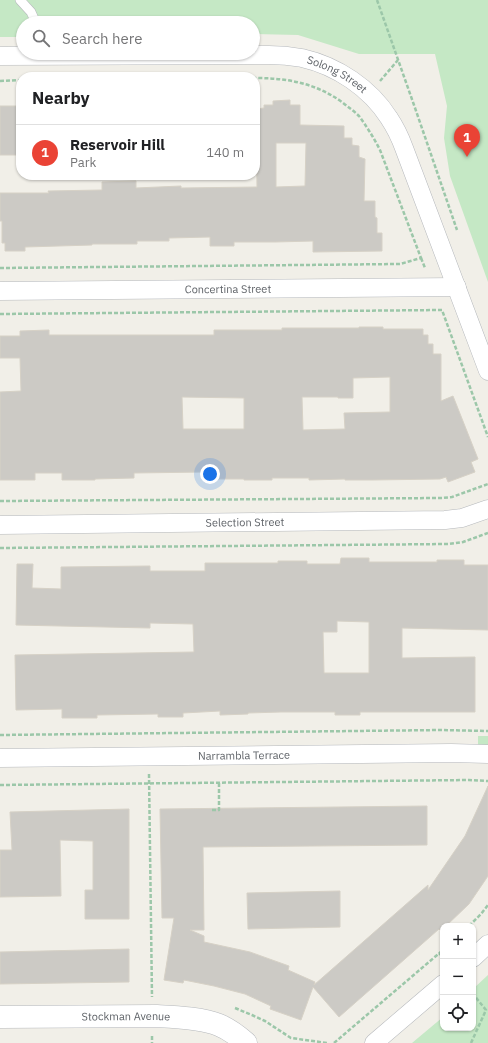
<!DOCTYPE html>
<meta charset="utf-8">
<style>
body{margin:0;font-family:"IBM Plex Sans",sans-serif;background:#f6f6f6;color:#202124}
.controls{position:absolute;right:12px;bottom:12px;display:grid;overflow:hidden;border-radius:8px;box-shadow:0 1px 3px #0004}
.controls button{width:36px;height:36px;display:grid;place-items:center;padding:0;border:0;border-bottom:1px solid #e0e0e0;background:#fff;color:#202124;font:20px sans-serif}
.you{position:absolute;left:210px;top:474px;width:14px;height:14px;margin:-10px;border:3px solid #fff;border-radius:50%;background:#1a73e8;box-shadow:0 0 0 6px #1a73e833}
.badge{display:grid;place-items:center;width:26px;height:26px;border-radius:50%;background:#ea4335;color:#fff;font-size:13px;font-weight:700}
.pin{position:absolute;translate:-50% -33px;filter:drop-shadow(0 1px 2px #0008)}
.pin::after{content:'';position:absolute;top:21px;width:14px;height:12px;background:inherit;clip-path:polygon(0 0,100% 0,50% 100%)}
.list{margin:0;padding:0;list-style:none}
h2{display:flex;justify-content:space-between;align-items:center;height:52px;margin:0;padding:0 16px;font-size:17px}
h2 small{font-size:13px;font-weight:400;color:#757577}
.list li{display:grid;grid-template-columns:26px 1fr auto;gap:12px;align-items:center;box-sizing:border-box;height:56px;padding:0 16px;border-top:1px solid #e0e0e0}
.list b{display:block;font-size:15px;white-space:nowrap}
.list p{margin:0;font-size:13px;white-space:nowrap;color:#757577}
.list em{font-size:13px;font-style:normal;color:#757577}
.icon{flex:none;width:22px;height:22px;fill:none;stroke:currentColor;stroke-width:2;stroke-linecap:round;stroke-linejoin:round}
.map{position:relative;flex:none;width:488px;height:1043px;overflow:hidden}
.search{position:absolute;background:#fff;box-shadow:0 1px 3px #0004;left:16px;top:16px;width:244px;height:44px;display:flex;align-items:center;gap:10px;box-sizing:border-box;padding:0 14px;border-radius:22px;color:#757577;font-size:15px}
.panel{position:absolute;background:#fff;box-shadow:0 1px 3px #0004;left:16px;top:72px;width:244px;height:108px;border-radius:16px}
.map>svg:first-child{display:block}
.green{fill:#c5e8c5}
.building{fill:#cccac5;stroke:#d6d1c6;fill-rule:evenodd}
.lines{fill:none;stroke-linecap:round;stroke-linejoin:round}
.service-casing{stroke:#b5b8bc;stroke-width:10}
.minor-casing{stroke:#b5b8bc;stroke-width:19}
.tertiary-casing{stroke:#b5b8bc;stroke-width:23}
.path{stroke:#9cc7a9;stroke-width:2.5;stroke-dasharray:4 2;stroke-linecap:butt}
.service{stroke:#fff;stroke-width:9}
.minor{stroke:#fff;stroke-width:18}
.tertiary{stroke:#fff;stroke-width:22}
.labels{text-anchor:middle;stroke-width:3;stroke-linejoin:round;paint-order:stroke}
.street-label{font-size:11px;fill:#5f6368;stroke:#fff}
</style>
<div class="map">
<svg width="488" height="1043" viewBox="0 0 488 1043">
<rect width="100%" height="100%" fill="#f1efe8"/>
<g class="green">
<path d="M0 0H488V282L450 176 444 138 447 106 435 54H359L298 35 253 34V23H23V37H0Z"/>
<path d="M478 736H488V746L478 745Z"/>
<path d="M488 975V1043H412L443 1017V1028H473V989Z"/>
</g>
<g class="building">
<path d="M290 100V105H300V125L344 126V138H352V145L359 146V157L365 159 364 201H375V217L377 218V233H382V251L313 252V241L275 242H234V246H210V237L169 238V241H137V244H92V245L25 247V251H5V243H2V221H0V193H49L48 191 102 190V182L136 181V188L181 186V188L257 187 256 109 264 108V105H273V101ZM276 143H306L305 186 276 187Z"/>
<rect x="0" y="106" width="21" height="49"/>
<path d="M359 327H383V329H423V335H428V344H433V354H441V401L453 396 478 459 471 462 475 472 448 482 446 477 440 479 372 480H345V479L309 480V478H272V480H244V479H204V472L134 473V478L95 479V480H62V473H35V480H0V392L21 391 20 358H0V336H20V331L49 330V335H214V330H282V328H359ZM390 377V412L344 413 345 429 303 430 302 397H338V398H353V378ZM182 397 244 398V429H183Z"/>
<path d="M341 558H369V562H437V560H464V565H488V630L402 628V658L475 657V712H360V715H335V712H281L248 713V714L220 715V711L183 713V717H158V714L97 715V718H62V709L16 710 15 655 194 652 193 624 150 623V628L16 625 17 564H33L32 588 61 589V567L150 566V571H205V563H278V561H307V564H340ZM337 621 369 622V673H324L323 632H337Z"/>
<path d="M488 786V876L469 904 446 926H443V929L441 931 439 929 339 1017 313 987 301 1020 270 1009 271 1006 245 994 214 986 184 980 183 983 164 980 174 918H162L160 809 427 806V845L203 847 204 930H190L204 936V942L250 952 289 966 288 970 315 982 314 985 428 885V890L465 836Z"/>
<path d="M129 809V919H85V890H93V841L60 840 61 896 0 897V850H12L10 812Z"/>
<path d="M340 891V927L248 929 247 893Z"/>
<path d="M129 949V982L0 984V952Z"/>
</g>
<g class="lines">
<defs>
<path id="service" d="M20 0 31 12 36 23"/>
<g id="minor">
<path id="s1" d="M0 56 269 55C280 55 291 56 302 58 337 66 370 88 389 118 395 127 400 137 404 148L488 371"/>
<path id="s2" d="M0 291 457 287"/>
<path id="s3" d="M0 525 445 520 462 518 488 509"/>
<path id="s4" d="M0 758 451 753 488 754"/>
<path d="M473 958 488 944"/>
<path d="M374 1043 443 984"/>
</g>
<g id="tertiary">
<path id="s5" d="M0 1017 157 1016C176 1017 202 1018 219 1025 229 1029 238 1036 246 1043"/>
</g>
</defs>
<use href="#service" class="service-casing"/>
<use href="#minor" class="minor-casing"/>
<use href="#tertiary" class="tertiary-casing"/>
<g class="path">
<path d="M377 0 414 105 457 230"/>
<path d="M0 81 21 80"/>
<path d="M380 81 398 60"/>
<path d="M421 258 425 268"/>
<path d="M0 268 400 264 421 258 380 150C374 138 367 127 359 116 354 111 348 107 342 102 315 83 287 78 255 78"/>
<path d="M0 314 442 310 488 437"/>
<path d="M0 501 442 498 452 497 488 484"/>
<path d="M0 548 449 544 463 542 488 533"/>
<path d="M0 735 442 730 488 731"/>
<path d="M149 774 152 997"/>
<path d="M0 785 469 780 488 781"/>
<path d="M212 810H219V783"/>
<path d="M469 926 481 914 488 905"/>
<path d="M439 953 443 957"/>
<path d="M235 1008 252 1015 265 1021 291 1038 327 1043"/>
<path d="M152 1036V1043"/>
<path d="M334 1043 443 950"/>
<path d="M471 1043 486 1010 473 994"/>
</g>
<use href="#service" class="service"/>
<use href="#minor" class="minor"/>
<use href="#tertiary" class="tertiary"/>
</g>
<g class="labels">
<g class="street-label">
<text dy="4" stroke="none"><textPath href="#s1" startOffset="341">Solong Street</textPath></text>
<text dy="4" stroke="none"><textPath href="#s2" startOffset="228">Concertina Street</textPath></text>
<text dy="4" stroke="none"><textPath href="#s3" startOffset="245">Selection Street</textPath></text>
<text dy="4" stroke="none"><textPath href="#s4" startOffset="244">Narrambla Terrace</textPath></text>
<text dy="4" stroke="none"><textPath href="#s5" startOffset="126">Stockman Avenue</textPath></text>
</g>
</g>
</svg>
<div class="controls">
<button>+</button>
<button>−</button>
<button><svg class="icon" aria-label="locate" viewBox="0 0 24 24"><circle cx="12" cy="12" r="6"/><path d="M12 2v4M12 18v4M2 12h4M18 12h4"/></svg></button>
</div>
<div class="you"></div>
<div class="pin badge" style="left:467px;top:157px">1</div>
<div class="search"><svg class="icon" aria-label="search" viewBox="0 0 24 24"><circle cx="10" cy="10" r="6"/><path d="M15 15l6 6"/></svg>Search here</div>
<section class="panel">
<h2>Nearby<small></small></h2>
<ul class="list">
<li><span class="badge">1</span><div><b>Reservoir Hill</b><p>Park</p></div><em>140 m</em></li>
</ul>
</section>
</div>
